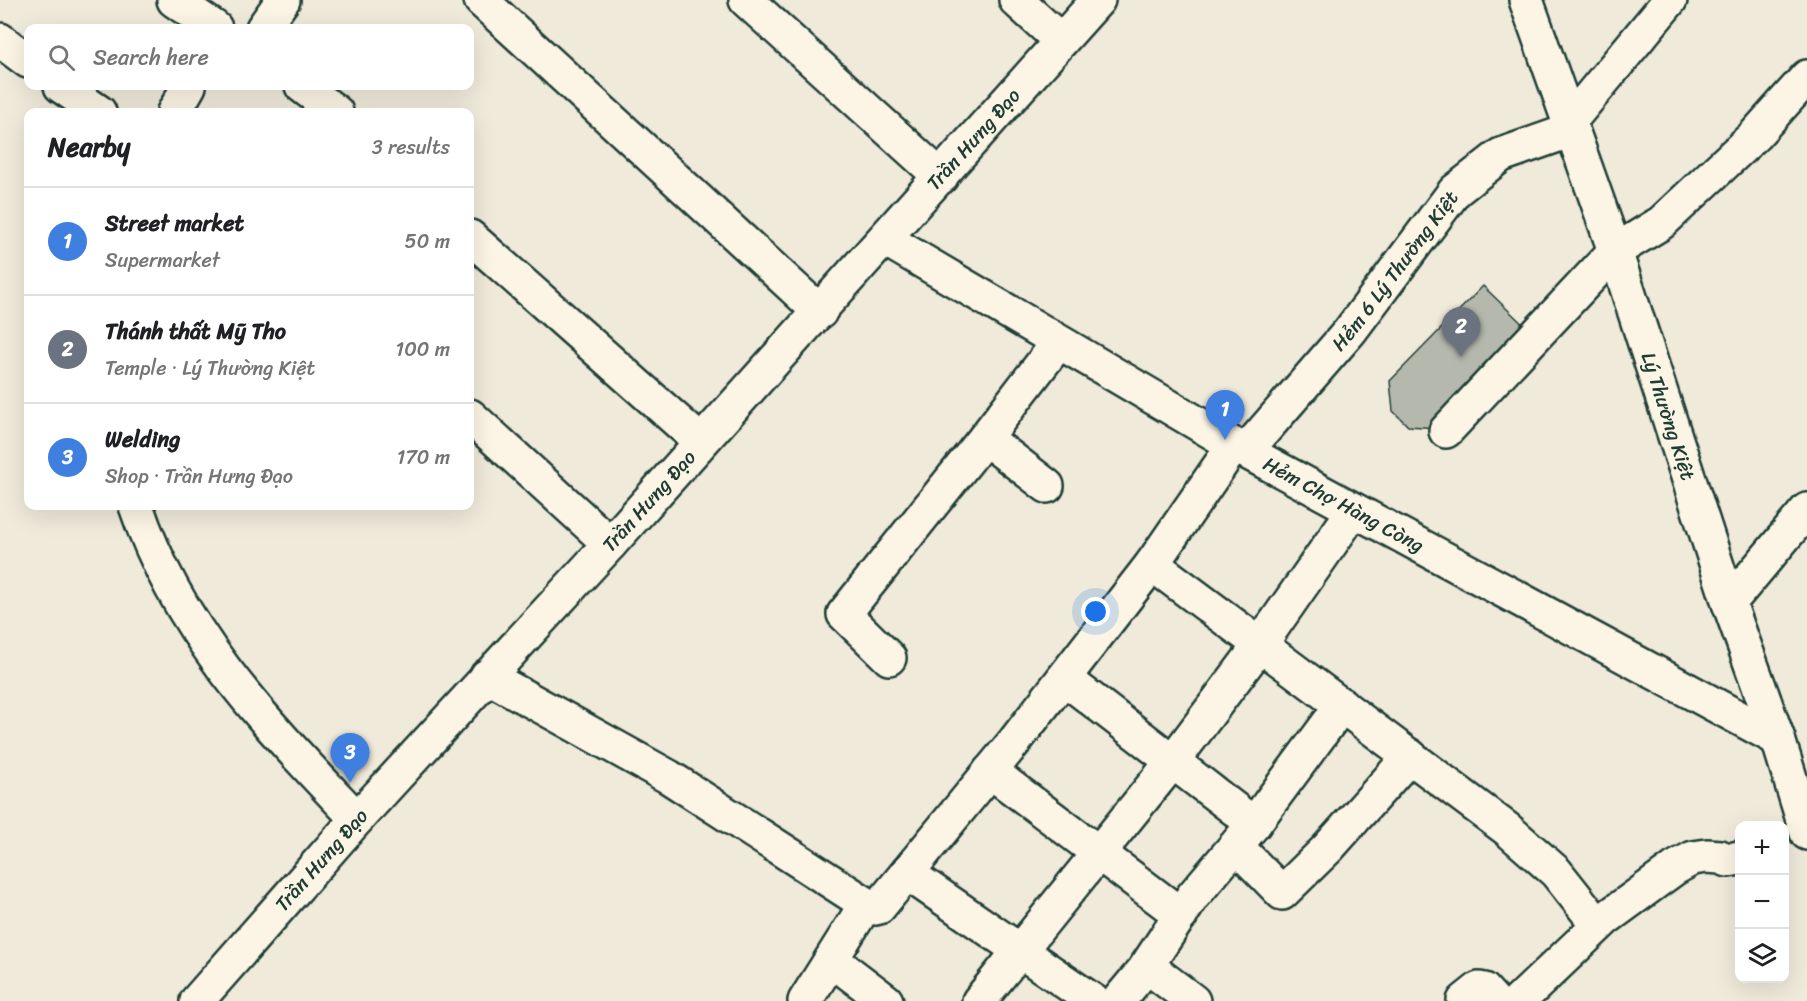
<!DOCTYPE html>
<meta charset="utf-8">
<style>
body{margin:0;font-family:Sriracha,sans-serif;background:#f2f2f2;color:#202124}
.controls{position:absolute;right:18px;bottom:18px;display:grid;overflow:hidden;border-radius:12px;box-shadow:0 6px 24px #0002}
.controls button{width:54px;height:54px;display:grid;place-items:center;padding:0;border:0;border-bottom:2px solid #e0e0e0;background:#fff;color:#202124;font:30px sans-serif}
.you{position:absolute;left:1096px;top:612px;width:21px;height:21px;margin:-15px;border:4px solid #fff;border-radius:50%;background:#1a73e8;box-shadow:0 0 0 9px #1a73e833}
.badge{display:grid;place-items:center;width:39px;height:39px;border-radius:50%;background:#7c3aed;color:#fff;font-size:20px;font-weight:700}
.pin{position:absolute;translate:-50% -50px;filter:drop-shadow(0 2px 3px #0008)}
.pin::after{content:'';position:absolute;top:32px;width:21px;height:18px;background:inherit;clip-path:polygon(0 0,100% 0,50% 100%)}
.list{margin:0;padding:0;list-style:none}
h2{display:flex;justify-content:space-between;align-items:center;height:78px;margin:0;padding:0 24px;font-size:26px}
h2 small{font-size:20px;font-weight:400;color:#757577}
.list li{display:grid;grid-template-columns:39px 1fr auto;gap:18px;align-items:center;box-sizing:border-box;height:108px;padding:0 24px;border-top:2px solid #e0e0e0}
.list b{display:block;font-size:22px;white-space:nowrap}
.list p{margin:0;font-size:20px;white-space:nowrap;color:#757577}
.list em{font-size:20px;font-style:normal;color:#757577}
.icon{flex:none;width:33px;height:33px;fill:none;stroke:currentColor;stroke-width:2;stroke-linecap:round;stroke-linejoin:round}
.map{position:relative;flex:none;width:1807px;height:1001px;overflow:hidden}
.search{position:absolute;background:#fff;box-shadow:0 6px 24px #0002;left:24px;top:24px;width:450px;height:66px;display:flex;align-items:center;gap:15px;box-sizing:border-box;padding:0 21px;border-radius:12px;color:#757577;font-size:22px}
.panel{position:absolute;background:#fff;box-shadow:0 6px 24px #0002;left:24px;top:108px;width:450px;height:402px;border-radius:12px}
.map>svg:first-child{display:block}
.building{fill:#b5b9ad;stroke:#1f3d34;stroke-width:1.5}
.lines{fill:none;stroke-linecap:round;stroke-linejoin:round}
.minor-casing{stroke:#1f3d34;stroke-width:38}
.minor{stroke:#fcf5e5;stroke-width:33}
.labels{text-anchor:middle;stroke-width:4.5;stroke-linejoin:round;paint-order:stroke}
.street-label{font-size:20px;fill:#1f3d34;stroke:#fcf5e5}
</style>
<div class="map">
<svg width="1807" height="1001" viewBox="0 0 1807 1001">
<rect width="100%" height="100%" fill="#efeada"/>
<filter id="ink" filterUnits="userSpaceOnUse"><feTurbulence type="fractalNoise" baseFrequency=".0167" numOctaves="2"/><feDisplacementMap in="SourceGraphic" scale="12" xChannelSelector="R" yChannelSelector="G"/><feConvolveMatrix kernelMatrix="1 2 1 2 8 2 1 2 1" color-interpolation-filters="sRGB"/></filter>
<g filter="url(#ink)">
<path class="building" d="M1483 286 1532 333 1438 428 1408 426 1393 411 1390 381Z"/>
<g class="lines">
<defs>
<g id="minor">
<path d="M174 0 215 28"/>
<path d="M481 0 820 312"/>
<path d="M746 0 941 177"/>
<path d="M1016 0 1061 41"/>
<path id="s1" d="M1526 0 1615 251 1729 603 1778 739 1807 833"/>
<path d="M263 28 283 0"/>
<path d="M0 40 28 61"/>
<path d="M61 86 99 112"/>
<path d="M302 86 336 112"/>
<path d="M174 112 189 86"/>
<path d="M1569 122 1670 0"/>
<path d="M470 237 701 442"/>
<path id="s2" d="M885 239 1234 445 1778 739"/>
<path d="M470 416 610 544"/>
<path d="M1446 431 1615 251 1661 223 1755 135 1807 77"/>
<path d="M985 438 1047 486"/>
<path id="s3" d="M1246 451 1350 331 1455 191 1501 155 1572 130"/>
<path d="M136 506C179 634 266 723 357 819"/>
<path d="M1152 564 1507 829 1556 872 1598 925"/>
<path d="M1729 603 1807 510"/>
<path d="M889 658 844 614 985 438 1058 343"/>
<path d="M487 676 669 777 866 904 875 908 879 907 1015 741 1152 564 1234 445"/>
<path d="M1064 678 1254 824"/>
<path d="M990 771 1181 915"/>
<path d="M1236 846 1282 893 1328 848 1410 756"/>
<path d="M907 873 1093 1001"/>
<path d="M832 960 886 1001"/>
<path d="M1147 966 1193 1001"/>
<path id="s4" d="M197 1001 357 819 610 544 1098 0"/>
<path d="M805 1001 866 904"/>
<path d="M979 1001 1173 761 1260 645 1354 510"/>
<path d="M1118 1001 1144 970 1193 896 1254 824 1342 705"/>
<path d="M1464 1001 1479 989 1484 990 1494 1001"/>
<path d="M1519 1001 1605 919 1675 868 1693 858 1707 856 1720 857 1728 860 1740 858"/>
</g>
</defs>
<use href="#minor" class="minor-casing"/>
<use href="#minor" class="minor"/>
</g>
</g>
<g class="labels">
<g class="street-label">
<text dy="7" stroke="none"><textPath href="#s4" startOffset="1160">Trần Hưng Đạo</textPath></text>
<text dy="7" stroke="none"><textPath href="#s3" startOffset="234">Hẻm 6 Lý Thường Kiệt</textPath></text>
<text dy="7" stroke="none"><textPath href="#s1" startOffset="440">Lý Thường Kiệt</textPath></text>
<text dy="7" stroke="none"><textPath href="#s4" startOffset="674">Trần Hưng Đạo</textPath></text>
<text dy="7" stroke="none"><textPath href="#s2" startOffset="530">Hẻm Chợ Hàng Còng</textPath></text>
<text dy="7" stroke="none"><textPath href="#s4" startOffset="188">Trần Hưng Đạo</textPath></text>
</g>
</g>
</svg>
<div class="controls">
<button>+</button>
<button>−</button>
<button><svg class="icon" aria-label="layers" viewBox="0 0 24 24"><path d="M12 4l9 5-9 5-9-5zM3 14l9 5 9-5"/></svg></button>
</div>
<div class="you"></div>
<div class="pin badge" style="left:1225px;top:440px;background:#3f7fe0">1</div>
<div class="pin badge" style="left:1461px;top:357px;background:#6b7280">2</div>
<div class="pin badge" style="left:350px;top:783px;background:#3f7fe0">3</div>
<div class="search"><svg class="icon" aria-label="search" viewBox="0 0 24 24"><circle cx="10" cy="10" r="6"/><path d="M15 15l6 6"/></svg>Search here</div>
<section class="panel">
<h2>Nearby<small>3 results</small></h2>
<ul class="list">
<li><span class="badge" style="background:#3f7fe0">1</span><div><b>Street market</b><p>Supermarket</p></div><em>50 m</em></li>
<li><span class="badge" style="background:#6b7280">2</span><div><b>Thánh thất Mỹ Tho</b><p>Temple · Lý Thường Kiệt</p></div><em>100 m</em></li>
<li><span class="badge" style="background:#3f7fe0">3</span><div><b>Welding</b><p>Shop · Trần Hưng Đạo</p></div><em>170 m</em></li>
</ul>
</section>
</div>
